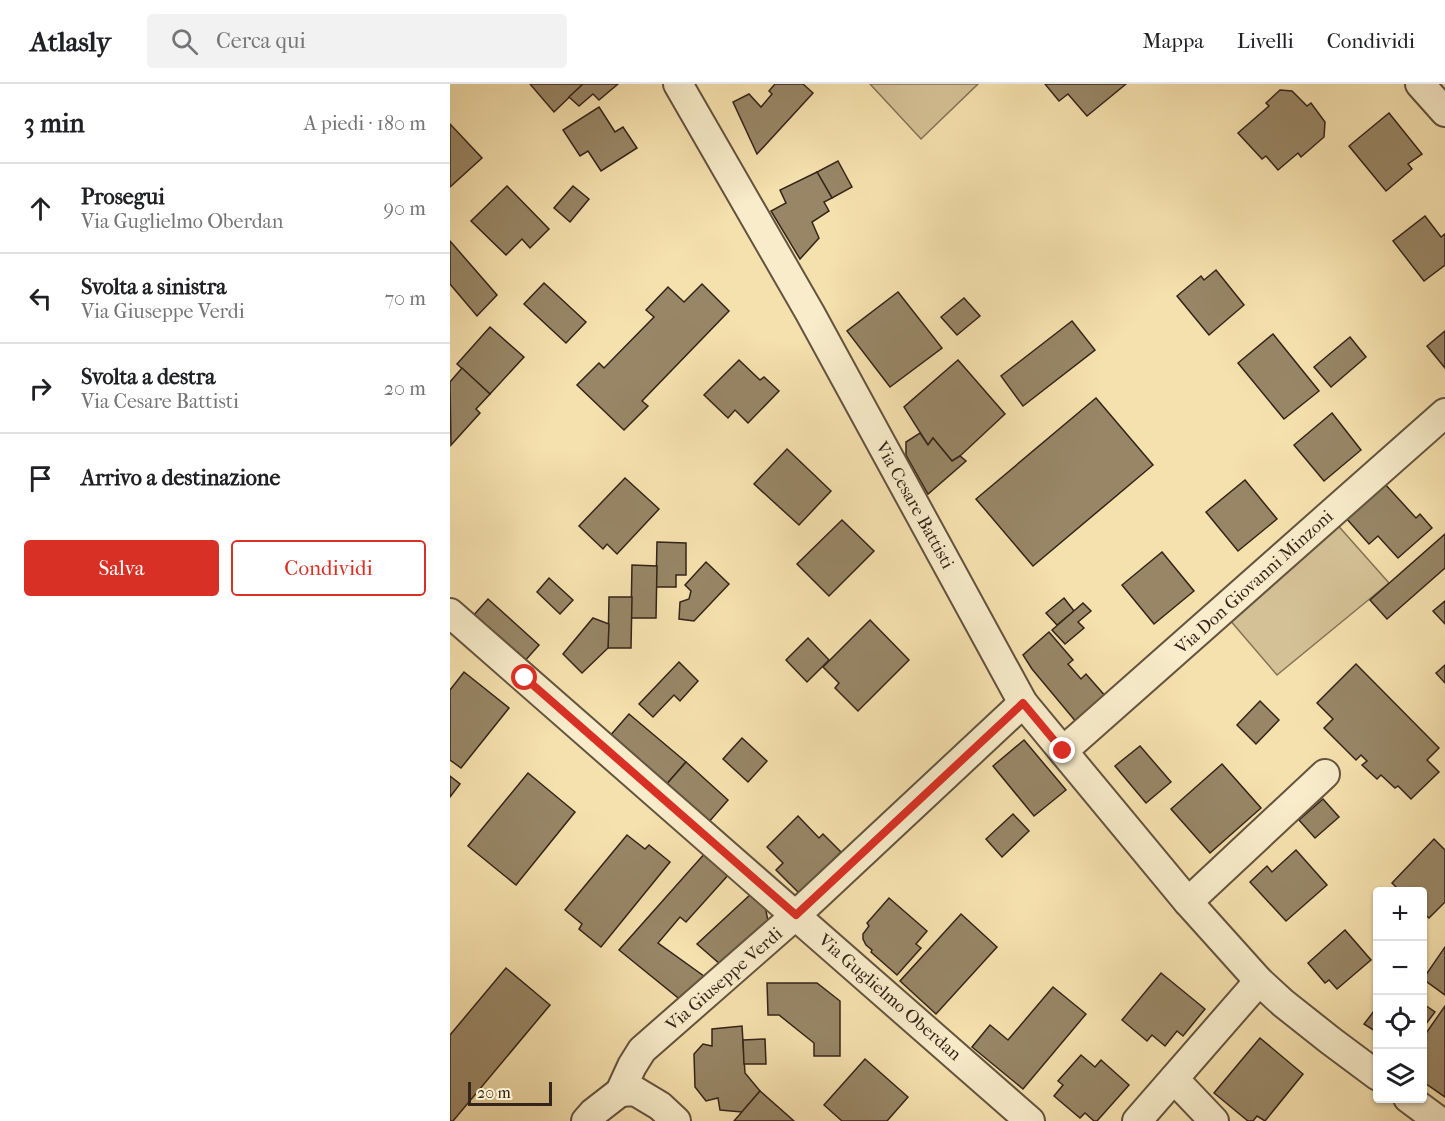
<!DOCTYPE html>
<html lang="it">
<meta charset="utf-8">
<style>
body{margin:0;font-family:"IM FELL French Canon",serif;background:#f2f2f2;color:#202124}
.controls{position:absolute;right:18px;bottom:18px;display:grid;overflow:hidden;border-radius:6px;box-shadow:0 2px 4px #0004}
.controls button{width:54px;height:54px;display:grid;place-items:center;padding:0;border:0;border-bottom:2px solid #e0e0e0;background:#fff;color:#202124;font:30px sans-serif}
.scale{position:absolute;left:18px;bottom:15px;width:84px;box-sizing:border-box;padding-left:6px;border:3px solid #342419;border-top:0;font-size:16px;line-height:21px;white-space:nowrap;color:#342419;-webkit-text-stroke:4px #f8ecca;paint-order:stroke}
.stop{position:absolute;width:18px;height:18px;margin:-14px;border:4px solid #d93025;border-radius:50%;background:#fff}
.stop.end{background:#d93025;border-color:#fff;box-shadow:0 2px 6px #0008}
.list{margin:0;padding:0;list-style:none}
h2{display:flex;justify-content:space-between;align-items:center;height:78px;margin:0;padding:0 24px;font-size:26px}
h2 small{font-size:20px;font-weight:400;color:#757577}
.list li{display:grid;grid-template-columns:39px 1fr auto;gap:18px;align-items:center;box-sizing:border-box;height:90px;padding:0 24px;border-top:2px solid #e0e0e0}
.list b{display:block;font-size:22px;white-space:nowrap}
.list p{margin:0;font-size:20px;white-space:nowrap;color:#757577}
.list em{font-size:20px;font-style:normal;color:#757577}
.actions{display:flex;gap:12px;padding:18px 24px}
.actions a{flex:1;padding:14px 0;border:2px solid #d93025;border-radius:6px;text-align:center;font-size:21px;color:#d93025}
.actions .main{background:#d93025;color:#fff}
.icon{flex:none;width:33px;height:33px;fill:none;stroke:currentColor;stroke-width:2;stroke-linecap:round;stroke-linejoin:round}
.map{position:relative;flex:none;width:995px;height:1037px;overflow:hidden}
header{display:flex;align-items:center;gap:36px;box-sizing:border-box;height:84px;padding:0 30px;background:#fff;border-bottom:2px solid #e0e0e0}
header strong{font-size:28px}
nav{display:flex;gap:33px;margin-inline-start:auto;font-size:21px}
.search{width:420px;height:54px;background:#f2f2f2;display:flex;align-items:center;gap:15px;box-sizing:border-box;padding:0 21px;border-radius:6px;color:#757577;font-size:22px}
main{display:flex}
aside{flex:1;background:#fff}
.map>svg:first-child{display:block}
.green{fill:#d4c195;stroke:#847257;stroke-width:1.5}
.building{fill:#988666;stroke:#342419;stroke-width:1.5}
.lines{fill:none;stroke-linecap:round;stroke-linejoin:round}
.minor-casing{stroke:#64533e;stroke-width:32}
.minor{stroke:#f8ecca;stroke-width:28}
.route{stroke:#d93025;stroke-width:8}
.labels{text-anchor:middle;stroke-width:5;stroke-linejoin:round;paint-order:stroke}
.street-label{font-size:18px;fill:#342419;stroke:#f8ecca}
</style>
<header>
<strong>Atlasly</strong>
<div class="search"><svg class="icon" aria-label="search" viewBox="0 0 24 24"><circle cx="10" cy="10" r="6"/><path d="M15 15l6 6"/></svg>Cerca qui</div>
<nav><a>Mappa</a><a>Livelli</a><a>Condividi</a></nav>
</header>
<main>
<aside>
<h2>3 min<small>A piedi · 180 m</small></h2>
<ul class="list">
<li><svg class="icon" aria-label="ahead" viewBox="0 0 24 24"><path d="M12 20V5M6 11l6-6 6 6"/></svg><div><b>Prosegui</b><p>Via Guglielmo Oberdan</p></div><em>90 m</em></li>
<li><svg class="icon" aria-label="left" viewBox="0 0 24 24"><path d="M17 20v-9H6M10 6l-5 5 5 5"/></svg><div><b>Svolta a sinistra</b><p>Via Giuseppe Verdi</p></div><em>70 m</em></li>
<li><svg class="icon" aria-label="right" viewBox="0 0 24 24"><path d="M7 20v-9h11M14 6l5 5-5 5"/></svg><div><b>Svolta a destra</b><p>Via Cesare Battisti</p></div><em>20 m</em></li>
<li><svg class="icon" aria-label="arrive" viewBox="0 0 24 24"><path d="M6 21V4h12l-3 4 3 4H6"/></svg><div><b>Arrivo a destinazione</b></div></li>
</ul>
<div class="actions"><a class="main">Salva</a><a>Condividi</a></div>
</aside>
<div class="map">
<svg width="995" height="1037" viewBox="0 0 995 1037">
<rect width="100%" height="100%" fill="#f5e1ae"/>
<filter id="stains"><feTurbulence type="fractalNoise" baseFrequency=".00333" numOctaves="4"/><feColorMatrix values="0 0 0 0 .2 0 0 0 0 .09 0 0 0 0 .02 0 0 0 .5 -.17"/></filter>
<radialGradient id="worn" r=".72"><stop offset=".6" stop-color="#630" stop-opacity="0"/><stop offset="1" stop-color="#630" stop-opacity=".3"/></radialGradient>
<g class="green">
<path d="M420 0H528L471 55Z"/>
<path d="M884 437 939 499 827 591 779 535Z"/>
</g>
<g class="building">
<path d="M80 0H133L104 28Z"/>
<path d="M133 0H168L149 16 143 10 129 22 119 13Z"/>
<path d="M325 0H353L363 9 307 70 283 18 299 10 311 23 322 10 319 7Z"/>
<path d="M595 0H676L637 32 618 10 609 17Z"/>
<path d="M830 6 842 7 857 22 861 19 875 38 874 53 851 73 848 69 828 86 816 72 812 75 788 49 819 22 816 19Z"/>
<path d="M149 23 165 48 173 43 187 64 151 87 138 67 130 72 113 46Z"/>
<path d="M939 29 972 70 958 80 962 85 936 107 899 62Z"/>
<path d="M0 40 32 74 0 103Z"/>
<path d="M388 77 402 103 382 114 367 88Z"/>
<path d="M367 88 382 114 374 118 379 127 362 138 369 154 350 175 321 127 336 119 330 106Z"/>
<path d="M57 102 99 145 80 164 72 155 56 171 21 137Z"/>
<path d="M123 102 139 115 120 138 104 124Z"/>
<path d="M975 132 991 153 995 150V181L974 197 943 157Z"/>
<path d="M0 157 47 211 27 232 0 200Z"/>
<path d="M766 186 794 221 759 251 727 212 751 192 754 196Z"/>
<path d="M94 199 136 238 116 259 74 220Z"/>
<path d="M252 200 279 227 192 317 198 322 174 346 127 301 149 279 154 284 204 233 196 226 218 203 234 218Z"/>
<path d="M448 208 492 264 440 303 397 247Z"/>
<path d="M514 214 530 232 507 251 491 233Z"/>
<path d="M622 237 645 266 573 322 551 292Z"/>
<path d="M40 243 74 273 40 310 7 280Z"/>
<path d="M995 247V284L977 262Z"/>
<path d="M823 250 869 307 834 335 788 279Z"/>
<path d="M900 253 916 273 881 303 864 283Z"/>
<path d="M289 276 310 296 314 293 329 307 298 339 285 326 278 334 254 311Z"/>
<path d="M508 276 555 330 510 372 502 377 483 354 478 361 454 323Z"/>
<path d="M12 284 40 310 26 325 30 329 1 361 0 298Z"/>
<path d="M646 314 703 381 583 482 526 415Z"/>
<path d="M882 329 911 366 874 397 844 361Z"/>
<path d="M470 349 478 361 483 354 502 377 510 372 516 377 478 410 456 371V358Z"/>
<path d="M337 365 381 407 349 441 304 400Z"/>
<path d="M175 394 209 425 167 470 157 460 153 465 129 442Z"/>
<path d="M795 396 827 435 788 467 756 428Z"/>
<path d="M934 399 966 434 970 430 982 444 948 474 928 452 919 460 896 434Z"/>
<path d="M392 436 424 467 379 512 347 480Z"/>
<path d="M995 450V484L937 535 920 516Z"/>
<path d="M207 458 236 459V491H226V503H206Z"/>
<path d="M712 468 744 507 704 540 672 501Z"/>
<path d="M256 478 279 500 244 537 229 535 230 518 239 515 241 507 235 501Z"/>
<path d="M182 481 207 482 206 534H181Z"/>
<path d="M99 494 123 516 110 530 87 508Z"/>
<path d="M159 513H182L181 564H158Z"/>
<path d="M614 514 624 527 607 541 596 529Z"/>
<path d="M38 515 89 561 73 579 22 533Z"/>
<path d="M995 517V540L983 527Z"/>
<path d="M633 519 641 527 628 538 634 544 615 560 602 546Z"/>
<path d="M143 534 159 540 158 564 132 589 113 570Z"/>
<path d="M420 536 459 576 408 627 385 604 389 599 373 583Z"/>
<path d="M599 548 623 576 618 580 631 595 636 590 657 614 627 639 582 585 573 571Z"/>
<path d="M358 554 379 576 357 598 336 576Z"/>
<path d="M229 578 248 597 230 617 224 611 203 633 189 620Z"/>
<path d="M906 580 989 664 977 676 989 688 961 715 948 702 945 704 931 691 927 695 912 681 917 677 911 671 906 676 874 644 883 635 867 619Z"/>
<path d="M995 581V599L986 589Z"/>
<path d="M14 588 59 624 11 684 0 676V606Z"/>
<path d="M810 617 829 636 806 660 787 641Z"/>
<path d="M179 630 236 678 215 702 159 653Z"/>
<path d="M292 654 317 677 298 698 273 675Z"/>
<path d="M574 656 616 706 584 732 543 682Z"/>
<path d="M690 662 721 698 696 719 665 682Z"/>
<path d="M236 678 278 716 258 739 215 702Z"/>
<path d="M772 680 811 724 760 769 721 725Z"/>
<path d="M78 689 125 728 66 801 18 762Z"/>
<path d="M0 692 10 700 0 713Z"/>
<path d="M873 715 889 733 865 754 849 736Z"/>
<path d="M563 730 579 747 552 773 536 755Z"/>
<path d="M348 732 369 754 373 750 391 768 349 809 326 786 333 779 317 763Z"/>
<path d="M177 751 195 765 199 761 220 778 151 863 129 845 132 840 115 826Z"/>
<path d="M984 755 995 766V818L979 834 972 828V808H951L942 799Z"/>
<path d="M846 766 877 801 836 837 800 798 817 782 822 788Z"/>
<path d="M256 768 280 789 236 838 230 833 208 859 258 895 232 917 169 866Z"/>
<path d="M301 810 315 822 318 837 270 880 247 860Z"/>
<path d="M439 814 477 847 466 860 471 864 447 891 421 868 422 866 416 861 413 855V850L419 842 417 839Z"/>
<path d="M511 830 547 863 486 930 450 897Z"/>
<path d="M895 846 921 876 887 905 879 896 875 899 858 879Z"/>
<path d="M995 863V911L973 895Z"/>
<path d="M56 884 100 921 3 1037H0V951Z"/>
<path d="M711 889 755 925 733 952 727 947 715 962 702 951 697 957 672 936Z"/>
<path d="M317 899H367L390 917V972H364V959L329 931H318Z"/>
<path d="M603 903 636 930 573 1005 522 963 540 941 558 956Z"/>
<path d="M972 919 985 928 972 945Z"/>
<path d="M928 922V949L914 940Z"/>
<path d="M995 922V1013L972 997V955Z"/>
<path d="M292 942 295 989 310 1007 292 1028 270 1026 268 1014 256 1017 245 1003 244 970 253 960 262 962V945Z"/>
<path d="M810 954 853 990 815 1037 807 1032 803 1037H798L764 1009Z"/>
<path d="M315 955 316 980H294L293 956Z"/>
<path d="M631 971 645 983 651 976 679 1001 647 1037H644L635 1029 630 1034 604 1012 613 1001 608 997Z"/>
<path d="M415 975 458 1013 437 1037H392L374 1021Z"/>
<path d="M310 1007 344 1037H284Z"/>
</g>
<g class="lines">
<defs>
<g id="minor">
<path d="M228 0 360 229 573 619 738 818 809 897 833 919 881 957 928 992"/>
<path d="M970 0 995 28"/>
<path d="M0 529 580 1037"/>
<path d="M613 667 995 329"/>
<path d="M738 818 875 690"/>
<path d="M724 995 764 1037"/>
<path d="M170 1008 185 1007 210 1022 226 1037"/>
<path d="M958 1014 989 1037"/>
<path d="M136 1037 143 1029 170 1008 182 982 192 966 346 831 573 619"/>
<path d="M687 1037 809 897"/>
</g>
</defs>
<use href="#minor" class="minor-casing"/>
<use href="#minor" class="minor"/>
</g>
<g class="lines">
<path class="route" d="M75 594 346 831 573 619 613 667"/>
</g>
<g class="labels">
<g class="street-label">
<text transform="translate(465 421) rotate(61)" y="6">Via Cesare Battisti</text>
<text transform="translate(804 498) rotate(-42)" y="6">Via Don Giovanni Minzoni</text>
<text transform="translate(274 895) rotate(-41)" y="6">Via Giuseppe Verdi</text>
<text transform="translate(440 913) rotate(41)" y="6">Via Guglielmo Oberdan</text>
</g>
</g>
<rect width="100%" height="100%" filter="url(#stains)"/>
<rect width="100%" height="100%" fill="url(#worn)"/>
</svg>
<div class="controls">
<button>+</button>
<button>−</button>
<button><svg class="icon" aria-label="locate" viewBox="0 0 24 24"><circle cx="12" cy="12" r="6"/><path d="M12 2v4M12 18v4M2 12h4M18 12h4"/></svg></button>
<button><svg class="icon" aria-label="layers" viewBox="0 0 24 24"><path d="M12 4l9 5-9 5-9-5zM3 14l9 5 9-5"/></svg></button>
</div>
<div class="scale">20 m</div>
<div class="stop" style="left:75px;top:594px"></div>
<div class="stop end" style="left:613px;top:667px"></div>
</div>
</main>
